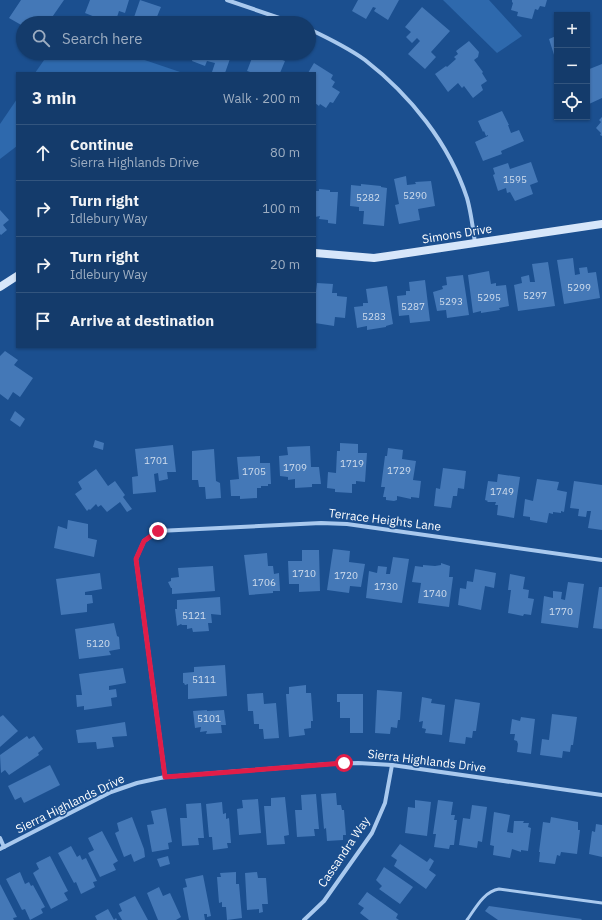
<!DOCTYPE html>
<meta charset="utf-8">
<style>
body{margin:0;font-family:"IBM Plex Sans",sans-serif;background:#1d4271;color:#f1f3f6}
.controls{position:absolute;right:12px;top:12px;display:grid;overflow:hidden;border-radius:0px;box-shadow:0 1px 3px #0004}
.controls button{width:36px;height:36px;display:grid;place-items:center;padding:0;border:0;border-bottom:1px solid #33557e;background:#143b6b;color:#f1f3f6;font:20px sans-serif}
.stop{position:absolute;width:12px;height:12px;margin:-9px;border:3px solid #e11d48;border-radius:50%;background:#fff}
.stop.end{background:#e11d48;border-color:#fff;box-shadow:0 1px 4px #0008}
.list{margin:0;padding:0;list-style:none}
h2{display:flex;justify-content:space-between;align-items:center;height:52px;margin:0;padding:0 16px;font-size:17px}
h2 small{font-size:13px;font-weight:400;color:#9dadc1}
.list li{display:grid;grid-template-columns:26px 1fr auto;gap:12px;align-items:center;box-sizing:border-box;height:56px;padding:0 16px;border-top:1px solid #33557e}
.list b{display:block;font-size:15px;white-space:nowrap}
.list p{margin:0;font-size:13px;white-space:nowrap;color:#9dadc1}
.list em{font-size:13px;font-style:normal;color:#9dadc1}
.icon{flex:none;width:22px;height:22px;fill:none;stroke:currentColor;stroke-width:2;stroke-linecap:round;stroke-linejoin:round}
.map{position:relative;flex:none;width:602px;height:920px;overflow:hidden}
.search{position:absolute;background:#143b6b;box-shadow:0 1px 3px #0004;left:16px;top:16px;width:300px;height:44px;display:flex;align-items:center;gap:10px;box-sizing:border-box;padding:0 14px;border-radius:22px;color:#9dadc1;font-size:15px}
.panel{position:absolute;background:#143b6b;box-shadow:0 1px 3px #0004;left:16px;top:72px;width:300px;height:276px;border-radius:0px}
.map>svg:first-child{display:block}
.green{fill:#2e69ad}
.building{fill:#4478b7}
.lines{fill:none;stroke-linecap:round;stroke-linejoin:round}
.lane{stroke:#a9c9ee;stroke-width:3}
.street{stroke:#a9c9ee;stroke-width:4}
.secondary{stroke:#d6e6fa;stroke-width:8}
.route{stroke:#e11d48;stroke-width:5}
.labels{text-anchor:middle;stroke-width:3.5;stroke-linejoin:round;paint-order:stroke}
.number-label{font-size:10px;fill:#d0dded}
.street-label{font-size:12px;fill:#fff;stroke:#1b4f8f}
</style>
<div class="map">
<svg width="602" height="920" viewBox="0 0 602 920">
<rect width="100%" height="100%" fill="#1b4f8f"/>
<g class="green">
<path d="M443 0H489L522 36 497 53Z"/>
<path d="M49 53H124L183 73H35Z"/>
<path d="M17 99V146L0 159V124Z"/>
</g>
<g class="building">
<path d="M21 0H64L48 23H23V26L9 18Z"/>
<path d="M90 0H129L125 13 119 11 115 23H93L95 17 85 13Z"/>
<path d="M140 0 161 7 156 19 161 21 160 23H132Z"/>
<path d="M358 0H399L388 20 374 11 376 8 373 7 366 19 352 11Z"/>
<path d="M512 0H547L545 7 540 6 538 10 535 9 532 19 517 16 518 12 511 10 513 3 512 2Z"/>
<path d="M422 7 450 31 431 52 436 57 425 69 408 54 420 41 417 38 412 43 406 37 411 32 405 27Z"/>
<path d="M557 32V57L555 58 549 39 556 36 554 33Z"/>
<path d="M469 41 479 52 478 57 474 60 483 72 482 73 487 81 481 85 483 90 473 98 464 86 462 88 458 83 448 92 435 74 446 66 447 67 456 59 454 57 458 54 456 51Z"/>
<path d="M194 53H232L225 73 212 72 215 63 207 61 205 66 192 61Z"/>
<path d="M247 53H277L275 57 285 61 280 73H253L247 71 252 58 246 56Z"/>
<path d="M314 63 333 75 331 79 335 82 332 87 340 92 333 103 330 102 326 108 320 104 319 106 315 103V73H308Z"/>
<path d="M602 64V98L589 104 587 99V70Z"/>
<path d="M502 111 509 125H508L511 133 519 130 524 141 501 151 502 154 483 161 475 142 488 136V135L486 136 484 131 483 132 478 121Z"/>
<path d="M602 117V136L600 135 601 133 596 128 601 122 599 120Z"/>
<path d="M531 162 538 182 530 185 533 194 515 201 510 192 507 193 506 188 498 191 493 175 495 174 493 168 508 163 510 169Z"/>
<path d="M406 176 407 185 416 184 415 182 431 181 435 206 418 209 420 220 399 224 395 205 399 204 394 179Z"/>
<path d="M361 184 381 186V187L387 188 384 226 363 224 364 211H359V207L350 206 351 185 361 186Z"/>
<path d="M319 189 330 190V192H338L336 224 328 223V220L319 219 320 216 315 217V191H319Z"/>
<path d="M0 210 9 220 3 225 7 230 1 235 0 234Z"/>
<path d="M573 258 575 275 580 274 579 268 587 267 588 273 596 272 600 298 564 304 557 260Z"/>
<path d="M548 262 555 306 518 311 514 285 522 283 521 277 529 275 530 282H535L532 264Z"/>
<path d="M489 271 491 284 496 283V286L506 285 509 306 499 308 500 310 481 313V311L473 313 468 275Z"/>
<path d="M463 275 469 315 447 318 446 310 437 311 433 292 443 289 442 286 447 285 446 277Z"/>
<path d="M425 280 430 321 410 323 409 315 399 316 397 296 406 295V291H410L409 282Z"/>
<path d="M317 283 333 284 332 293H337V296L347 297 345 318 335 317 334 326 315 323V299Z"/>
<path d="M387 286 393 324 386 326V327L367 330V326L357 328 354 307 363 306V303H368L366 289Z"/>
<path d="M5 351 18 360 14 365 33 378 20 397 13 392 8 400 0 394V356Z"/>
<path d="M15 411 25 419 20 427 10 420Z"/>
<path d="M95 440 104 443 103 450 93 447Z"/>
<path d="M340 443 358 444V453H367L365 482 356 481V484H352V493L335 492V489L327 488 328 472 336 473 337 451H340Z"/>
<path d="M173 445 176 472H167L168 479 159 481 158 473 154 474 156 492 133 494 132 477 138 476 135 449Z"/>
<path d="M310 446 311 467H319L321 484H312V487L295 488V479L288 480V477L280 476 279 456 288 455 287 447Z"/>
<path d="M388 448 403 450 402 459 416 461 413 480 421 481 419 498 411 497V499L397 496V500L394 501 386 500V497H383L385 487H381L385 456H387Z"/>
<path d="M214 449 216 481 220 483 221 498 206 499 205 487H199L198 480H192V451Z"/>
<path d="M260 456V463H270L271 484H268V486H261V488H257V498L240 499V496H231L230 480 239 479 237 457Z"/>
<path d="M443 468 466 471 464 489 458 488 457 496H453L451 508 434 506 436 488 440 489Z"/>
<path d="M96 469 108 486 115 481 125 495 123 497 132 509 127 512 120 502 107 512 101 505 98 507 96 504 90 510 89 509 87 511 75 494 82 489 78 482Z"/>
<path d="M498 474 520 477 514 518 497 515 498 505H495L496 502H487L488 501 485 500 488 481 497 482Z"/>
<path d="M537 479 559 482 557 490 567 492 564 512 561 511V513L553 512V514L549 513 547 523 530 520V517L523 516 525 499 533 501Z"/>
<path d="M574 481 602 485V530L588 528 591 511H587L586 517 578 516 579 509 570 508Z"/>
<path d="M68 520 88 524V538L97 540 94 557 54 548 58 526 67 529Z"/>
<path d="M333 549 350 551 349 562 365 564 361 587 350 586 349 593 327 590Z"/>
<path d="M302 550H319L320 591 299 592V584H289L288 561H302Z"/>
<path d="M267 553 268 566H273L274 574 279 573 280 591H273V593L249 595 244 555Z"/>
<path d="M393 557 409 559 402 603 366 598 369 571 377 573 378 566 387 567 386 574H390Z"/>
<path d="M441 563 450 566 449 577H453L449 607 418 603 421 583 412 582 415 566 423 567V565L435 566 441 565Z"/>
<path d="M213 566 215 591 172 594V588H171L168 582 171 581V578L179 577 178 568Z"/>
<path d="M475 569 496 573 494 588 485 586 481 610 458 605 460 588 466 589 467 581 473 582Z"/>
<path d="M100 573 102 589 85 592V595H92L93 603 87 604V612L61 615 56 579Z"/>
<path d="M510 574 525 577 523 589 529 590 528 598 534 599 531 615 524 614 523 616 508 613 511 590H508Z"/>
<path d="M568 582 584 584 578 628 541 623 544 596 553 598V591L562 592 561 599 565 600Z"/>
<path d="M599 587H602V629L593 628Z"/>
<path d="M220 597 221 615 211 614 212 623H208L209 631 193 632 192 628 187 629V625H182L181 624 177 626 175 609H177V600Z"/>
<path d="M114 623 117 636 119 637 120 649 109 651 111 655 79 659 75 629Z"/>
<path d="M225 665 227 696 188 699V684L185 685 184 683H183V673L194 672V667Z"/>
<path d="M123 668 126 683 109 686V690L116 689 117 697 111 698 112 706 84 710V706L77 707 76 695H82L79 674Z"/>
<path d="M306 685V693H311L313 721H311V728L304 729 305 735 289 737 286 694H289V687Z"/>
<path d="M377 690 402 692 400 720H398L397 728 391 727 390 734 375 733Z"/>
<path d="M263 693 264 704 276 703 279 738 264 739 263 729H259V724H254L253 711H248L247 694Z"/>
<path d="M337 694H363V733H350V718H340V702H337Z"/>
<path d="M422 697 432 699 431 703 445 705 442 735 425 733 426 729 422 728 423 721 419 722Z"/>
<path d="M455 699 480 703 476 731H473L472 738 466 737 465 744 449 742Z"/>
<path d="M207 710V711L224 710 226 725H221L222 733 206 734 207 731 200 732 201 727 195 728 193 711Z"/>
<path d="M552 714 577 717 573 745H571L570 752 563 751 562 758 540 755 542 739 549 740Z"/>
<path d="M3 715 18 731 0 747V717Z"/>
<path d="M521 717 535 719 531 754 517 752 518 744 517 741 514 740 515 734H510L512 719 520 721Z"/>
<path d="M125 722 127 736 112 737 114 747 97 749 96 742 78 743 76 730Z"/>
<path d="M27 736 29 739 34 736 43 749 38 753 39 755 9 775 5 770 1 773 0 755Z"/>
<path d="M50 765 60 785 24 803 21 797 15 800 8 786Z"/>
<path d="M336 793 337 805H341L342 810H344L346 835H343V840L327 841 326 828 324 829 321 794Z"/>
<path d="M316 794 319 829H314L315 836 297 837 295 810H302L301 795Z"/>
<path d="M285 797 289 835 284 836 285 844 267 845 264 806H271V798Z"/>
<path d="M258 799 261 833 239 835 237 809 243 808 242 800Z"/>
<path d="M415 800 431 802 427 836 405 833 408 807 415 808Z"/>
<path d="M438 800 453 802 451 815H455L454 820H457L454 845H450L449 849 434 847 436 834H433Z"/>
<path d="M222 802 223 814 226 813V819L229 818 231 843H227L228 848 213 850 212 837H209L206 804Z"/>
<path d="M201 803 204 838H198L199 845 182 846 180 818H187L186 804Z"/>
<path d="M472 805 487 807 482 842 478 841 477 848 459 845 463 818 470 819Z"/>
<path d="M166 808 172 842 168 843 169 849 152 852 147 825 154 824 151 811Z"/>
<path d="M494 812 510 815 507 832 513 833 514 821H524L523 823H529L528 827 531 828 528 851 521 850V852L512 849 510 858 493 855 494 846 490 845Z"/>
<path d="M132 817 144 849 145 857 134 862 131 854 124 857 115 833 119 831 117 823Z"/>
<path d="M551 817 578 822V830H580L577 854 561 852 560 856 557 855 555 864 539 862 540 852H539L543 822 550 823Z"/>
<path d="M596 824 602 825V857L589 854 592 831 595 832Z"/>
<path d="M102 831 118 861 113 864 116 870 100 877 88 853 94 850 88 838Z"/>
<path d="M400 844 427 862 430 858 434 861 429 870 436 875 426 889 394 866 397 860 391 856Z"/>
<path d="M71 846 77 857 80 855 82 860 86 858 97 881 93 882 95 887 81 894 76 882 74 883 58 853Z"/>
<path d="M50 856 68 891 64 893 68 900 51 909 33 873 39 869 36 863Z"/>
<path d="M168 856 170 864 160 867 157 859Z"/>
<path d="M384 867 413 887 400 904 379 889 382 886 376 880Z"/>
<path d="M20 872 25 884 29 882 31 886 33 885 45 907 41 909 43 913 30 920 25 909 22 910 6 879Z"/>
<path d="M236 872V884H239L242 918 227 920 226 907H222V902L219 903 217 877H221L220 873Z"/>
<path d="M257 872 258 878H266L268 904H262L263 912 259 913V909L247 910 245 873Z"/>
<path d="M203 875 211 916 207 917V914H204L205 920H189L183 888 187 887 185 879Z"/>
<path d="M0 884 17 917 13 918 14 920H0Z"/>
<path d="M159 887 163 896 170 893 181 917 176 920H158L147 893Z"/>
<path d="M367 892 398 914 396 918 399 920H369L360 913 364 908 358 904Z"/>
<path d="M135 896 148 920H122L118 913 122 911 119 904Z"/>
<path d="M489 906 582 919 581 920H498L485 911Z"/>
<path d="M108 909 114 920 116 918 117 920H97L95 916Z"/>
</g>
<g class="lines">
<path class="lane" d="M467 920C475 909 484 891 499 889L602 903"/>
<g class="street">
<path d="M227 0 294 23"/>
<path d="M309 29C328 38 347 47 365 60 410 95 449 143 467 198 471 212 473 228 475 243"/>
<path d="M165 777 136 559 144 541 158 531 321 523 347 524 602 560"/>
<path d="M0 838 4 847"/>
<path d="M0 849 111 792 137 783 165 777 329 764 358 763 392 765 602 795"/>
<path d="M304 920 324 901 372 833 385 803 392 765"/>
</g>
<g class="secondary">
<path d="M315 253 374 258 388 256 602 224"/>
<path d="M0 287 17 276"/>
</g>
</g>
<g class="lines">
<path class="route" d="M158 531 144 541 136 559 165 777 344 763"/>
</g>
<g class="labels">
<g class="number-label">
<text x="515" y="183">1595</text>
<text x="415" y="199">5290</text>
<text x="368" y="201">5282</text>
<text x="579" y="291">5299</text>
<text x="535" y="299">5297</text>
<text x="489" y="301">5295</text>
<text x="451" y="305">5293</text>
<text x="413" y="310">5287</text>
<text x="374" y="320">5283</text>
<text x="156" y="464">1701</text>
<text x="352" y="467">1719</text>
<text x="295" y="471">1709</text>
<text x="399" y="474">1729</text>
<text x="254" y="475">1705</text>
<text x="502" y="495">1749</text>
<text x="304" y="577">1710</text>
<text x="346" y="579">1720</text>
<text x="264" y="586">1706</text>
<text x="386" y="590">1730</text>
<text x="435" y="597">1740</text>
<text x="561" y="615">1770</text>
<text x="194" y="619">5121</text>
<text x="98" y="647">5120</text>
<text x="204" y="683">5111</text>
<text x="209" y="722">5101</text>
</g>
<g class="street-label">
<text transform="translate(457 234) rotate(-9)" y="4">Simons Drive</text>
<text transform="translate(385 520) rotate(7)" y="4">Terrace Heights Lane</text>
<text transform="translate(427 761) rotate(7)" y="4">Sierra Highlands Drive</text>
<text transform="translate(70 804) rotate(-26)" y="4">Sierra Highlands Drive</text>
<text transform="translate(344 852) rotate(-56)" y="4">Cassandra Way</text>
</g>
</g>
</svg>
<div class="controls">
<button>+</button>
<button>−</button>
<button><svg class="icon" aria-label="locate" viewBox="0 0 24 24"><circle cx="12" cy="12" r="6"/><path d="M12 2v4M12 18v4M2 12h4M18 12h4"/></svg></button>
</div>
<div class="stop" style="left:344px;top:763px"></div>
<div class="stop end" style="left:158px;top:531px"></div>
<div class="search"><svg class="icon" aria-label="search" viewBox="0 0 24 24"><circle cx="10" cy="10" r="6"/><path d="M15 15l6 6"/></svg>Search here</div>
<section class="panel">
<h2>3 min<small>Walk · 200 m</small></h2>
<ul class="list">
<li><svg class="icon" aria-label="ahead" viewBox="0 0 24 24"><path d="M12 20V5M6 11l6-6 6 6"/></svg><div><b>Continue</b><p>Sierra Highlands Drive</p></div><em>80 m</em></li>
<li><svg class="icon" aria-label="right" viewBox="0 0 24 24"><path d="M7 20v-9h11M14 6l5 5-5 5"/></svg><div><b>Turn right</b><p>Idlebury Way</p></div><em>100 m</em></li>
<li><svg class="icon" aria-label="right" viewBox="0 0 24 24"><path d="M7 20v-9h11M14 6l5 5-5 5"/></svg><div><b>Turn right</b><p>Idlebury Way</p></div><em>20 m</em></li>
<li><svg class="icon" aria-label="arrive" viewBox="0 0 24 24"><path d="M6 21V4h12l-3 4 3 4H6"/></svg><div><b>Arrive at destination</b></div></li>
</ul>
</section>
</div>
